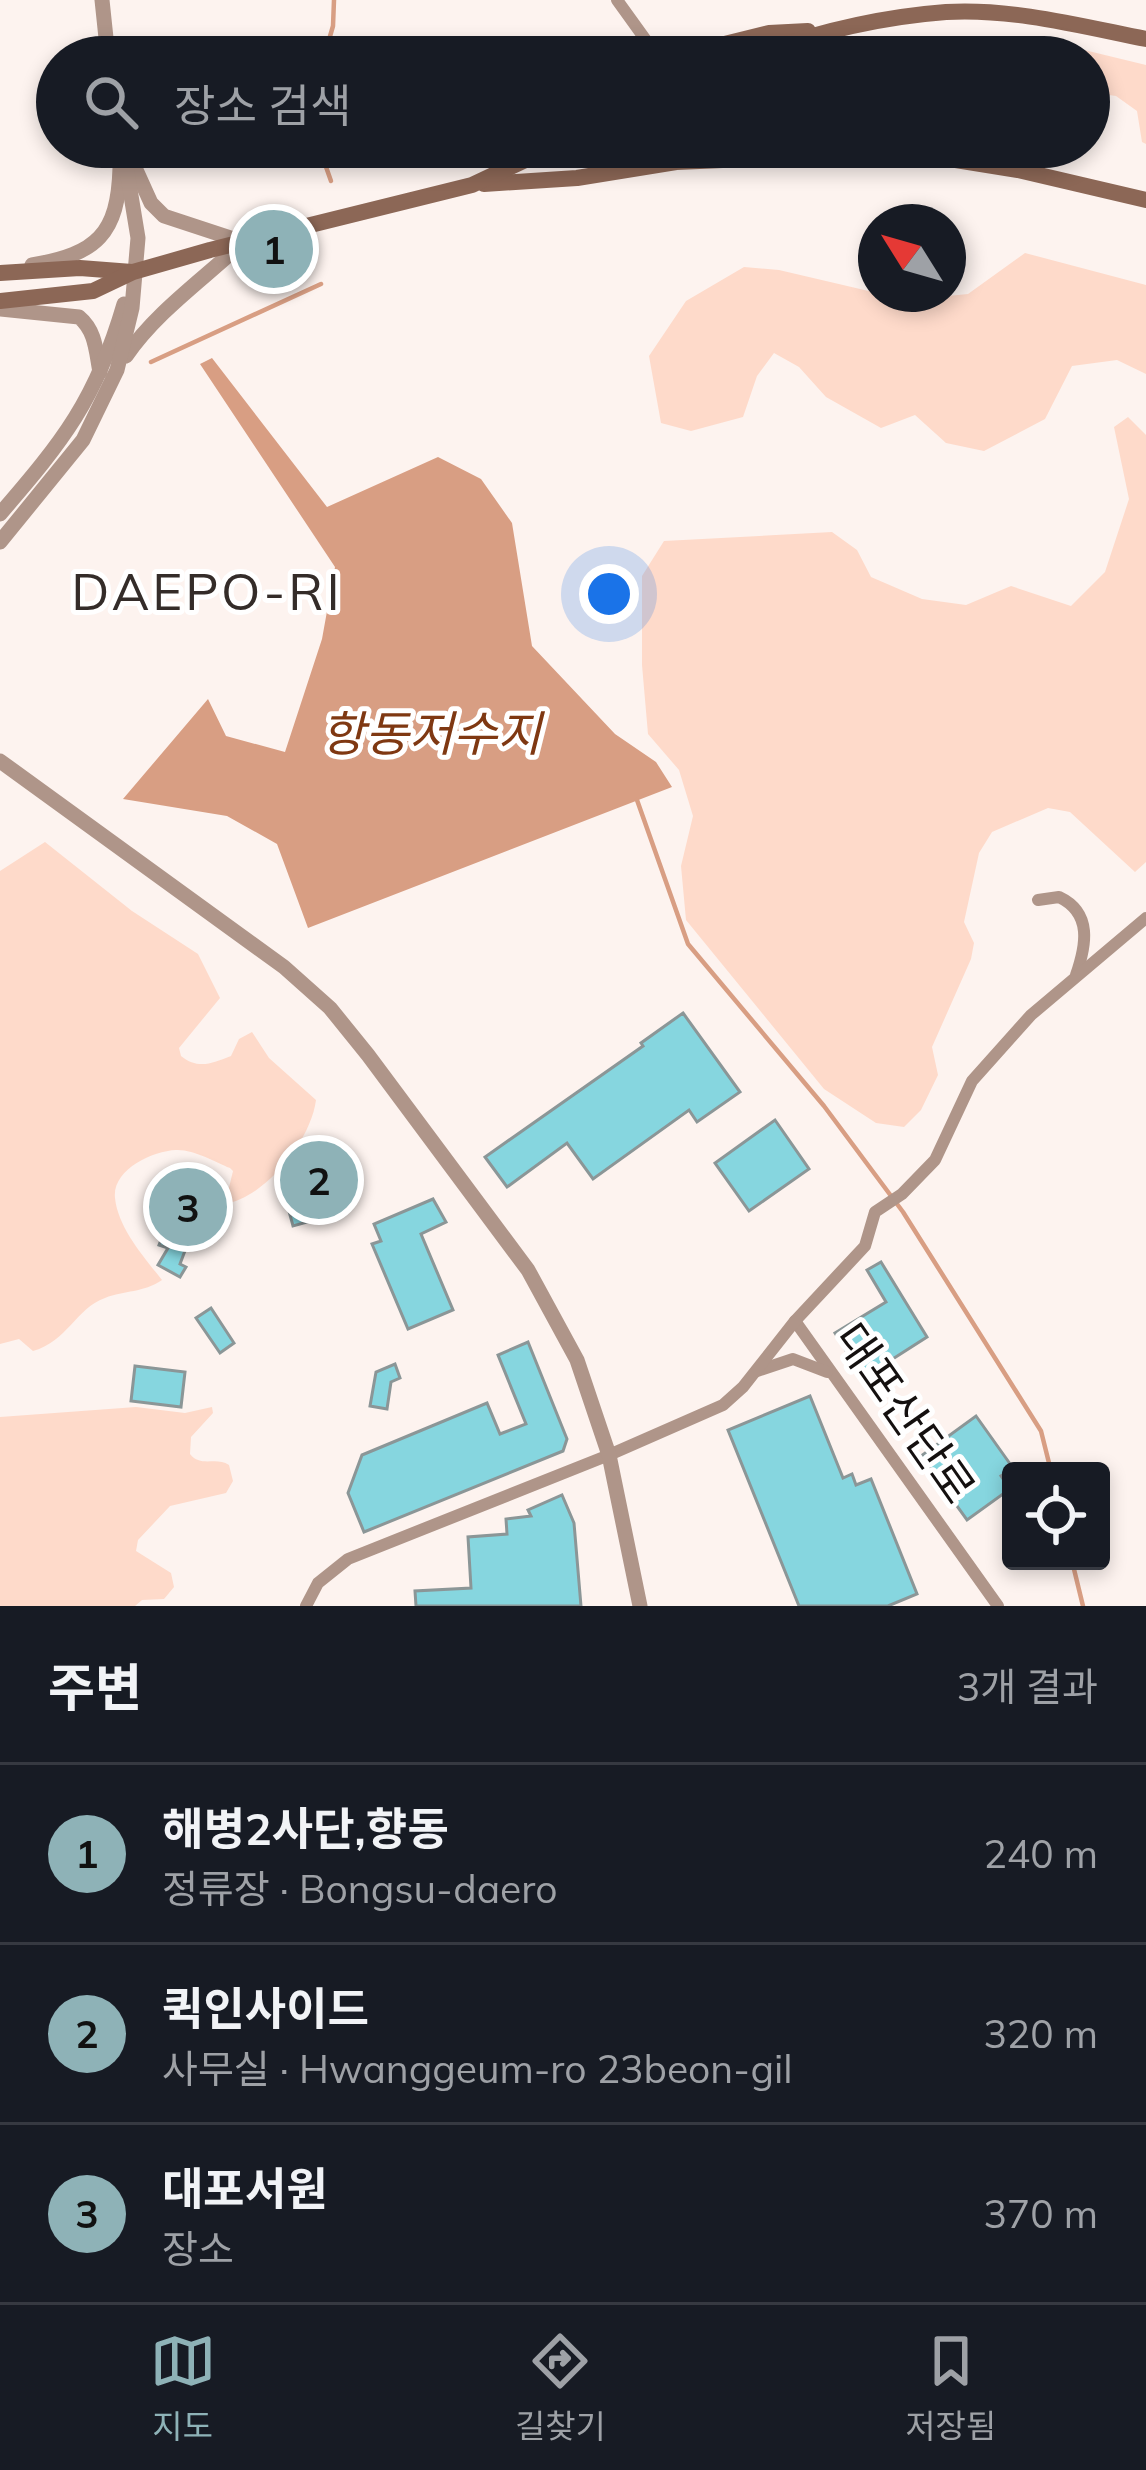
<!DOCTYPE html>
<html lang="ko">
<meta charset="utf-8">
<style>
body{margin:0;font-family:Mulish,"Noto Sans KR",sans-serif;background:#20242c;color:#f1f3f6}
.controls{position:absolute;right:36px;bottom:36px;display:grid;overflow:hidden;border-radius:12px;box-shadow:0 6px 18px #0003}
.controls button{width:108px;height:108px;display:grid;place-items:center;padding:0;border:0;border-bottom:3px solid #363941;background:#171b24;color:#f1f3f6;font:60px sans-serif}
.compass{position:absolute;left:858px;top:204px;width:108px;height:108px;border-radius:50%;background:#171b24;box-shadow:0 6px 18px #0003;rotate:307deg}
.you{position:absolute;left:609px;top:594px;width:42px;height:42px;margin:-30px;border:9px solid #fff;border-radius:50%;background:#1a73e8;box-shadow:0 0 0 18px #1a73e833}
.badge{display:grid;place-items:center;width:78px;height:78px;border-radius:50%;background:#8eb2b7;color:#111;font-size:39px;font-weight:700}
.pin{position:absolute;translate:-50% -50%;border:6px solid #fff;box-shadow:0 3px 12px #0006}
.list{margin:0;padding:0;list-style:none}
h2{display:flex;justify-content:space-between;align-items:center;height:156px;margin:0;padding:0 48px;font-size:51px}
h2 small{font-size:39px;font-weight:400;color:#9ea1a6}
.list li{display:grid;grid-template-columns:78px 1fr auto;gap:36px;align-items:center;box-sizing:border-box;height:180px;padding:0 48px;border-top:3px solid #363941}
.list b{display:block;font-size:45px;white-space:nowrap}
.list p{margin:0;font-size:39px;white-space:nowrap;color:#9ea1a6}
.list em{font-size:39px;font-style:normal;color:#9ea1a6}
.icon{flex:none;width:66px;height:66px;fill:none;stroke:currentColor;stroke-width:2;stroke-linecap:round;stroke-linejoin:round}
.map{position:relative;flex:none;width:1146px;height:1606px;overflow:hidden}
.search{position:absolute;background:#171b24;box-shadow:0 6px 18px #0003;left:36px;right:36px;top:36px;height:132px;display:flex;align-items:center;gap:30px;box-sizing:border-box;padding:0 42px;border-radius:66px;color:#9ea1a6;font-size:45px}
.sheet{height:696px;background:#171b24}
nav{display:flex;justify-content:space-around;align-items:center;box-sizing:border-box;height:168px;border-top:3px solid #363941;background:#171b24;font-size:33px;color:#9ea1a6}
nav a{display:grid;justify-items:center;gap:6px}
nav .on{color:#8eb2b7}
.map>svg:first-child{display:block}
.green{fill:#fedaca}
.water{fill:#d89e83}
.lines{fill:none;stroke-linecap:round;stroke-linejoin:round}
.stream{stroke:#d89e83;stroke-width:4.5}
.building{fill:#86d6df;stroke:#8b9697;stroke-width:3}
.minor{stroke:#af9589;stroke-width:12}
.tertiary{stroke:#af9589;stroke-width:15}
.secondary{stroke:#8c6756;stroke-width:16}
.labels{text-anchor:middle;stroke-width:10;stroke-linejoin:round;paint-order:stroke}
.street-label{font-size:45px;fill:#14100f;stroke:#fff}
.water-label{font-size:48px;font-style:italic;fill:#7f3812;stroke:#fff}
.quarter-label{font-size:51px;letter-spacing:3px;fill:#342c29;stroke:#fff}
</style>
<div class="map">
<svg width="1146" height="1606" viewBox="0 0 1146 1606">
<rect width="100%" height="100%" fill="#fdf3ef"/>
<g class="green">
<path d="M1026 46 1076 48 1146 65V144L1142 142 1137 111 1116 96 1089 92V57H1014Z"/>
<path d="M1025 253 1146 285V374L1117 360 1072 366 1045 419 984 451 946 443 915 415 881 428 826 397 799 367 774 353 757 376 743 417 691 431 661 423 649 356 686 301 744 267 779 270 907 300 968 294Z"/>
<path d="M1128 417 1146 435V862L1135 872 1070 812 1048 808 992 832 979 853 964 922 974 943 971 959 932 1047 938 1075 921 1110 904 1127 876 1123 824 1089 686 920 681 866 693 816 679 770 648 734 642 665V576L664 541 832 532 857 550 871 577 922 599 966 605 1011 586 1071 606 1105 572 1129 499 1114 427Z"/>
<path d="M45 842 132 911 198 954 220 998 179 1048 181 1056C198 1070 213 1063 231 1056L239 1039 252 1032 269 1058 316 1100C311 1140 266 1197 225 1204L233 1171 230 1168C215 1162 193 1149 176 1150 152 1151 112 1170 115 1198 118 1228 144 1257 162 1280 143 1293 125 1290 105 1298 75 1309 68 1341 33 1351L19 1339 0 1344V871Z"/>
<path d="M136 1407 185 1413 212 1407 213 1413 191 1437 190 1454C201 1468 216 1456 229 1465L233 1481 226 1493 170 1506 138 1540 136 1551 171 1573 174 1587 164 1599 142 1600 135 1606H0V1417Z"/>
</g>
<path class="water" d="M212 358 327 507 438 457 481 479 512 523 532 646 615 734 656 762 672 787 308 928 277 844 227 816 123 799 208 699 226 736 285 752 322 639 335 567 200 364Z"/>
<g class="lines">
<g class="stream">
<path d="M324 57 333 26 334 0"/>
<path d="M319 147 331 181"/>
<path d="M151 362 321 284"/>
<path d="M637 800 688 944 824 1106 903 1212 1041 1431 1051 1471"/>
<path d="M1072 1561 1083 1606"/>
</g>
</g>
<g class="building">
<path d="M683 1013 740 1092 697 1122 689 1110 593 1179 567 1143 507 1187 485 1157 643 1046 641 1043Z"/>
<path d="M775 1120 809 1169 749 1211 715 1163Z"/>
<path d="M321 1158 331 1192 306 1199 311 1221 293 1226 283 1189 309 1183 304 1163Z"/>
<path d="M433 1199 446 1222 421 1234 453 1310 408 1329 372 1244 381 1241 374 1224Z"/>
<path d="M165 1230 189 1240 180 1264 186 1267 180 1277 158 1265 168 1248 159 1245Z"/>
<path d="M881 1262 927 1337 863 1378 835 1333 886 1302 867 1270Z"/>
<path d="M211 1308 234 1343 220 1353 196 1318Z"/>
<path d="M528 1342 567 1439 563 1451 364 1532 348 1493 362 1455 487 1403 500 1434 526 1424 498 1355Z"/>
<path d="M395 1364 400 1378 391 1382 387 1409 370 1406 376 1372Z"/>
<path d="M135 1366 185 1372 181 1407 131 1401Z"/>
<path d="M810 1396 843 1478 852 1474 856 1485 871 1479 917 1594 888 1606H799L728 1430Z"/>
<path d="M976 1416 1013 1468 1001 1476 1010 1489 967 1520 921 1456Z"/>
<path d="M562 1495 574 1523 581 1606H416L415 1591 471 1588 468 1537 507 1534 506 1519 531 1516 528 1510Z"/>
</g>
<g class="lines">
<g class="minor">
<path d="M617 0 653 50"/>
<path d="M1038 900 1059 897C1093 913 1086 946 1076 975"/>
<path d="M795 1321 998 1606"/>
<path d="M757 1371 793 1359 827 1372"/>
<path d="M306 1606 318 1583 348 1559 609 1455 723 1405 743 1387 795 1321 865 1246 875 1212 902 1194 935 1160 972 1081 1031 1015 1146 918"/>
</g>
<g class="tertiary">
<path d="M102 0 108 57"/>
<path d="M653 50 661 57"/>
<path d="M32 265C97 254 118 234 120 168"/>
<path d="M0 309 79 317C96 331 96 352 100 372"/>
<path d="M126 356C157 311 204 279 243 242L164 216 151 203 132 161"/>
<path d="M0 514C63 441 96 400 124 304"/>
<path d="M0 542 83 440 117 370 132 308 138 238 123 147"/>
<path d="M0 761 284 967 330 1008 368 1055 528 1270 577 1360 609 1455 640 1606"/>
</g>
<g class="secondary">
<path d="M672 57 769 33 808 31"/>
<path d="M749 57C810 34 880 17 946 12 1012 8 1081 26 1146 39"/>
<path d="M900 151 1018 170 1146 200"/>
<path d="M484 184 577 178 676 162 907 152"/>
<path d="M0 273 80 268 132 272"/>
<path d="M0 301 93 291 133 272 210 250 472 185 553 147"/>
</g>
</g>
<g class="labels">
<g class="street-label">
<text transform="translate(905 1413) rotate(55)" y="16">대포산단로</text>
</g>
<g class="water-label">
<text x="431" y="751">항동저수지</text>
</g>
<g class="quarter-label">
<text x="207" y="610">DAEPO-RI</text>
</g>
</g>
</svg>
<div class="controls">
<button><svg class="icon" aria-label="locate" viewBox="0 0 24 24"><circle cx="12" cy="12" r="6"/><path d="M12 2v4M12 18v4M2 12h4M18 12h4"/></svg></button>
</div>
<svg class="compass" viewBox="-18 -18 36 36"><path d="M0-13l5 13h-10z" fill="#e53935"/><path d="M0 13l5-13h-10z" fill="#9ea1a6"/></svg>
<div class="you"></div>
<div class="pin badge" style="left:274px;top:249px">1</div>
<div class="pin badge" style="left:319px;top:1180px">2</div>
<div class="pin badge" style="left:188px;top:1207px">3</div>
<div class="search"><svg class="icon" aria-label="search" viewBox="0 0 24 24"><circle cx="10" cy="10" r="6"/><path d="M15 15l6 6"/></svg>장소 검색</div>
</div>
<section class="sheet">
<h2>주변<small>3개 결과</small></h2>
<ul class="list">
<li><span class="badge">1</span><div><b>해병2사단,향동</b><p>정류장 · Bongsu-daero</p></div><em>240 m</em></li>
<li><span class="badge">2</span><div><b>퀵인사이드</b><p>사무실 · Hwanggeum-ro 23beon-gil</p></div><em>320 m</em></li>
<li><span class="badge">3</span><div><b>대포서원</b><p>장소</p></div><em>370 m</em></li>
</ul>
</section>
<nav>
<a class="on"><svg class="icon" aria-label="map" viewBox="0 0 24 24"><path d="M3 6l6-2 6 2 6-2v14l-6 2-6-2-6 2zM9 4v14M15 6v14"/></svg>지도</a>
<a><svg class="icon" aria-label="directions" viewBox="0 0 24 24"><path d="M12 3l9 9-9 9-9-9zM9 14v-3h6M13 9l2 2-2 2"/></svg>길찾기</a>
<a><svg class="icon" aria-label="saved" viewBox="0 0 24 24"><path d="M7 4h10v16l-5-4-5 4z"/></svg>저장됨</a>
</nav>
